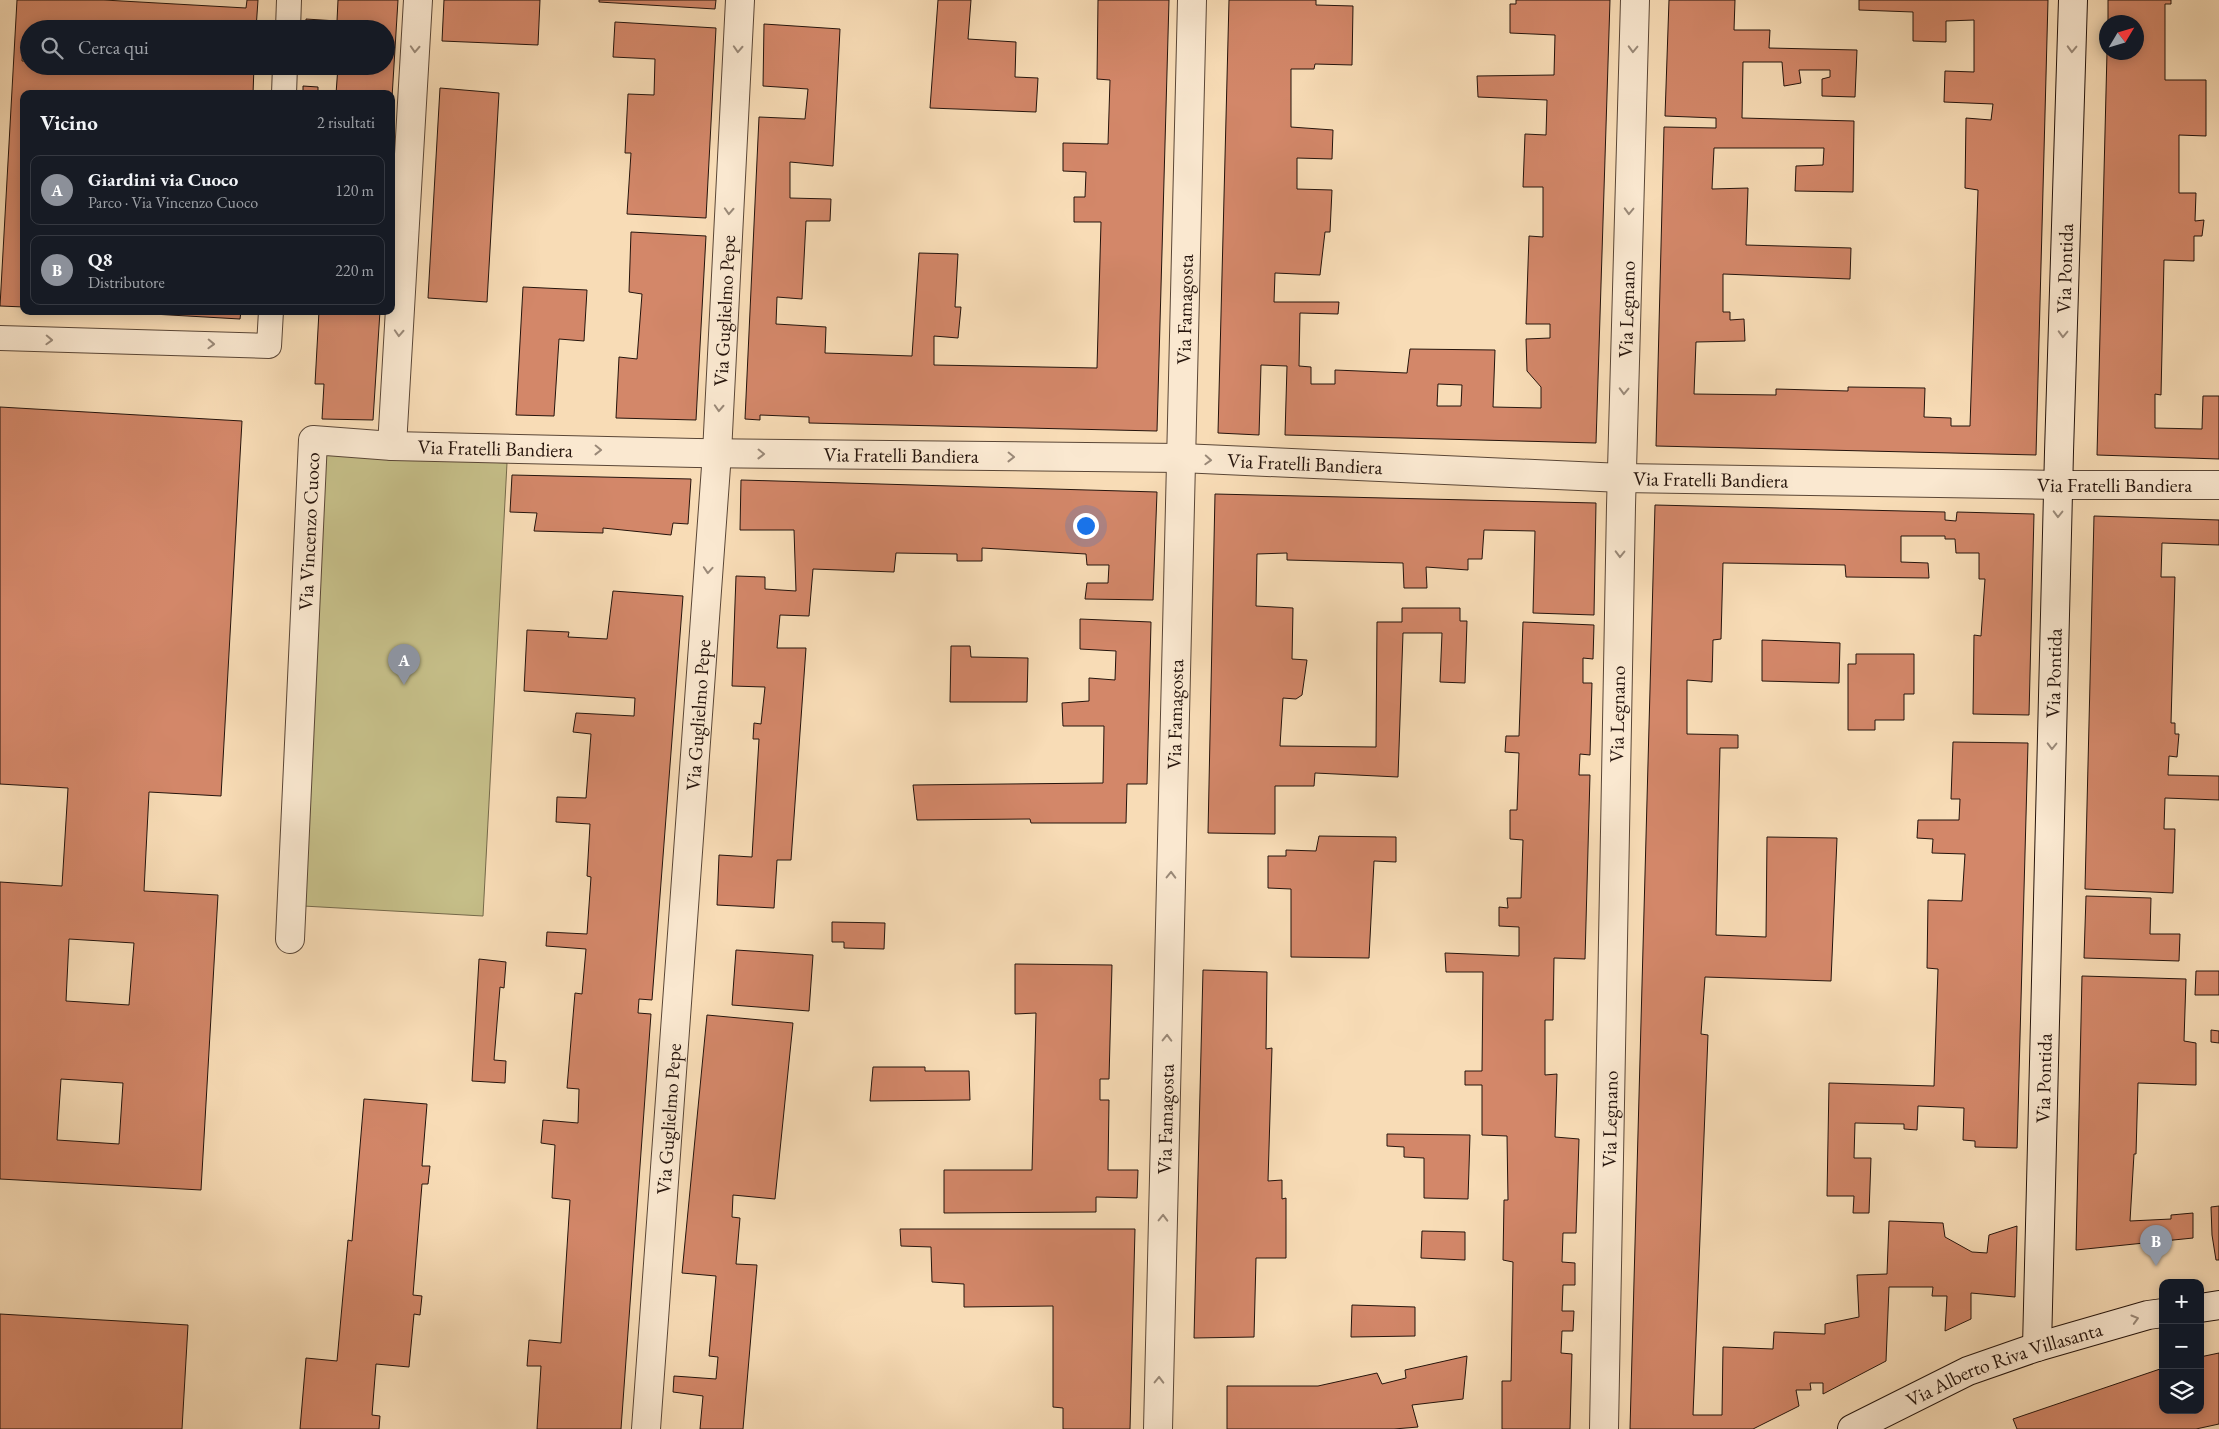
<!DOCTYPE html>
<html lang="it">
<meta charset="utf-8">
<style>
body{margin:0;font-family:"EB Garamond",serif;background:#20242c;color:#f1f3f6}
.controls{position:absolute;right:15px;bottom:15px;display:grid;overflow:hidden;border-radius:10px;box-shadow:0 2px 12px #0003}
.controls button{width:45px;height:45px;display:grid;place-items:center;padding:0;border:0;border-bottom:1px solid #363941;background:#171b24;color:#f1f3f6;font:25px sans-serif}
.compass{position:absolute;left:2099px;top:15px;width:45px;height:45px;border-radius:50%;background:#171b24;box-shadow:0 2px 12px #0003;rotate:52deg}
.you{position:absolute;left:1085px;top:525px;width:18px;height:18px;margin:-12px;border:4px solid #fff;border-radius:50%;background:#1a73e8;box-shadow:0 0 0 8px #1a73e833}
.badge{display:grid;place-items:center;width:32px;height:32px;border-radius:50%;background:#8c9099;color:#fff;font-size:16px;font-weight:700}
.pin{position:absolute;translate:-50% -41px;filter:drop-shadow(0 1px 2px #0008)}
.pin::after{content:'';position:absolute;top:26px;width:18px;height:15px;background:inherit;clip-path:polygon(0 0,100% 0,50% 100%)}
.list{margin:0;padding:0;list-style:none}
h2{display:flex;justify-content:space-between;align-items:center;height:65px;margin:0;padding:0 20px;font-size:21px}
h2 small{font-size:16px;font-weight:400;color:#9ea1a6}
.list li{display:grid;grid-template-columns:32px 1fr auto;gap:15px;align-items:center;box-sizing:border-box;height:70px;margin:0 10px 10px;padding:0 10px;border:1px solid #363941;border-radius:10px}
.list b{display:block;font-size:19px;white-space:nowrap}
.list p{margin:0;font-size:16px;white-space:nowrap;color:#9ea1a6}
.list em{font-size:16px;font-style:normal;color:#9ea1a6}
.icon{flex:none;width:28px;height:28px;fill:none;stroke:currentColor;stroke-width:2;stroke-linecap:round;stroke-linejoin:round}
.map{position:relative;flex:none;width:2219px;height:1429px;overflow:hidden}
.search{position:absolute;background:#171b24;box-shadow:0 2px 12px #0003;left:20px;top:20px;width:375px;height:55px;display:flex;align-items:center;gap:12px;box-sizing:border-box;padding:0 18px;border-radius:28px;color:#9ea1a6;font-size:19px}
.panel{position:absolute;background:#171b24;box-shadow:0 2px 12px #0003;left:20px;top:90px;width:375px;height:225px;border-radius:10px}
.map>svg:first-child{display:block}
.green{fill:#c5be88;stroke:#75694a}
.building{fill:#d38769;stroke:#25140c;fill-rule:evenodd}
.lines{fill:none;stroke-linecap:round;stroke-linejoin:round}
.lane-casing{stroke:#5a4636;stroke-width:26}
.street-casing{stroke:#5a4636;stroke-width:30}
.secondary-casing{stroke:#25140c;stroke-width:30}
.lane{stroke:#fae8d0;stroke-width:24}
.street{stroke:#fae8d0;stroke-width:28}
.secondary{stroke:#fae8d0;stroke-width:28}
.oneway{stroke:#9a8978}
.labels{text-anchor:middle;stroke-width:4;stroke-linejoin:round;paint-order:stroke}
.street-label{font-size:20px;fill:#25140c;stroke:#fae8d0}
</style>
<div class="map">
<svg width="2219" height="1429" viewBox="0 0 2219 1429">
<rect width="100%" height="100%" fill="#f8dcb6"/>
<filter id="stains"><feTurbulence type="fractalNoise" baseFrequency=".004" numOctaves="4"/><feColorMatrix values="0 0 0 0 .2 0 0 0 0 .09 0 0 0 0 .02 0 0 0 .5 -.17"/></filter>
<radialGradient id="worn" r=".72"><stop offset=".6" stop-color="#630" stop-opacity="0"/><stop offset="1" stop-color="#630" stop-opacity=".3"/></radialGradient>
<path class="green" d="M325 454 507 463 483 916 303 906Z"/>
<g class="building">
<path d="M17 0H104L246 8 247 0H258L256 29H29V45H23L22 61H29V66H114L244 74V66H254L253 94H24V307L0 306Z"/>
<path d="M338 0H398L391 114V94H336L338 66H386V29H306V19L337 21Z"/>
<path d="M444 0H540L538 45 442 41Z"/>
<path d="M599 0H716L715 9 599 2Z"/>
<path d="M938 0H971L968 39 1016 42 1015 77 1038 78 1036 112 930 108Z"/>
<path d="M1098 0H1169L1157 431 809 423V417L760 415V420L745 419 759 117 805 119 808 89 763 86 764 24 840 29 833 166 790 162V198L831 199 830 221H806L802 299 777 297 776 324 826 327 825 353 912 356 919 253 958 254 955 307H961L958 338 934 336V365L1097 368 1101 222H1074V197H1085L1086 172 1063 171V143L1108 144 1110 80 1097 79Z"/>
<path d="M1229 0H1316V5L1353 6 1352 65 1315 64 1314 69H1291V127L1333 130 1332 159 1297 158V189L1332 190 1330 232H1325L1320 275 1275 273 1274 302H1339L1338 314 1300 313 1299 366 1311 367V384H1335V370L1407 373 1410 349 1495 350 1493 407 1541 408V387L1527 371 1526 339 1550 338V324H1526L1529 236 1543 237V187H1523L1525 134 1546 135 1547 100 1478 97 1477 76 1554 75 1555 35 1510 33V4H1516V0H1610L1596 443 1285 435 1287 366 1261 365 1259 435 1218 433ZM1438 384 1462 385 1461 406H1437Z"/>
<path d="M1669 0H1735L1734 30H1770L1769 48 1857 50 1855 97 1822 96V79L1830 77V70H1799L1801 83 1784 86 1782 62H1743L1742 118 1854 121 1853 192 1795 191 1796 166 1823 165 1824 148H1714L1712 189 1748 188 1746 245 1851 248 1850 279 1723 274V312H1730V320L1744 319 1745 341 1696 342 1694 394 1776 395V389L1848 391V387L1925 388 1924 417 1951 418V426H1970L1978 190 1965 188 1966 118 1991 120 1993 104 1944 102 1945 71 1974 72V20L1946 21V42L1913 41V12L1859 10V0H2048L2036 455 1656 446 1664 127 1716 128V118L1665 116Z"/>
<path d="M2108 0H2171V4H2165V80H2206V136L2179 135V193H2196L2195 221 2204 220 2202 236H2194V261L2164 260 2161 395 2155 394V428L2202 429 2203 396H2219V459L2097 455 2107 52H2136V22H2108Z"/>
<path d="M615 22 716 28 706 218 627 214 631 153H625L628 94 654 95 655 59 613 57Z"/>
<path d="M303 86 318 87V94H303Z"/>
<path d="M440 88 499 93 487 302 428 298Z"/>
<path d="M631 232 706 236 696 420 616 418 619 357 637 359 642 294 629 292Z"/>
<path d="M523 287 587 290 584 341 559 339 554 416 516 415Z"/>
<path d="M100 311H241L240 319Z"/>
<path d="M319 311H380L373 420 322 419 324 384H315Z"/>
<path d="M0 407 242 421 221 796 149 792 144 891 218 895 201 1190 0 1179V882L62 886 68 788 0 784ZM69 939 134 943 129 1005 66 1001ZM61 1079 123 1083 119 1144 57 1140Z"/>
<path d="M512 475 691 479 688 524 673 523 671 535 603 528V533L534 531 537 513 510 512Z"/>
<path d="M741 480 1157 492 1153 600 1085 599 1087 583H1108L1109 565H1087L1086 554 982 548V561H957V554L896 553 894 572 813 569 809 616 780 615 777 648H806L791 860H777L774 908 717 905 719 855 752 857 759 739H753L754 723 761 724 765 687 732 686 736 576 765 577V589L796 591 794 530H740Z"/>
<path d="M1215 494 1596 503 1594 615 1533 613 1535 531 1484 530 1482 559H1468V570L1426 567 1427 588H1404L1403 563 1287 560V553L1257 554 1256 606 1293 608 1292 659 1307 660 1302 695 1296 699 1283 698 1280 746 1376 747 1377 622H1402V608H1460V621H1467L1465 683 1440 682 1442 633H1403L1398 777 1315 773 1314 786H1275V834L1208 833Z"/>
<path d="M1655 505 1945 512V520L1956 521 1957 512 2034 514 2029 715 1973 714 1974 635 1981 636 1985 579H1979V553H1956L1955 539H1945V536H1901V562L1928 563 1929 578 1846 577 1845 565 1723 563 1721 639 1713 640 1712 682 1687 680V734L1738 735V748H1720L1716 935 1766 937 1767 837 1837 838 1831 981 1705 977 1701 1034 1708 1035 1693 1415H1722L1723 1347 1773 1349 1774 1332 1825 1334V1324L1859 1317 1857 1275 1887 1274 1889 1221 1943 1223 1945 1237 1972 1252 1987 1253 1989 1235 2017 1226 2015 1297 1971 1293V1319L1945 1331 1947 1296H1932L1933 1287H1889L1886 1361 1823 1394V1383H1810L1811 1390H1796L1799 1406 1753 1429H1630Z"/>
<path d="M2094 516 2219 520V545L2162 543 2161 577H2175L2171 723H2175V734H2179L2177 757 2169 756 2168 775 2219 776V800L2165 798 2164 829H2175L2173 893 2085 889Z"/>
<path d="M613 591 683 596 652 1000 639 999 638 1013 651 1014 621 1429H537L541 1366H527L529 1340 561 1343 570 1200 552 1198 555 1145 541 1143 543 1120 578 1123 579 1089 567 1088 575 993 582 994 586 949 546 946 547 932 587 934 591 877 587 876 590 824 556 822 557 797 586 798 591 734 573 732 576 713 634 716 635 698 524 691 527 630 569 632 568 637 607 639Z"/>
<path d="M1080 619 1151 622 1147 784H1127L1126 823H1031L1030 819 917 820 913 785 1103 783 1104 726H1063L1062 703 1089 701V678L1115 680 1116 651 1080 649Z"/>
<path d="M1523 622 1594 625 1593 659 1583 658V683H1592L1590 755 1580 754 1579 775H1590L1585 959 1554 958 1553 1020H1545V1075L1557 1074 1555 1137 1579 1139 1576 1233H1563L1562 1262 1575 1263V1285H1563L1562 1311H1574L1573 1331H1562L1561 1353 1572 1354 1570 1429H1502V1381H1511L1513 1262 1503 1260 1504 1200H1508L1507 1136 1482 1135V1085H1465V1071H1482L1483 972H1446L1445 953 1519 956V927L1499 926V907L1508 908 1507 898H1521L1523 840 1510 839V810H1517L1519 753 1505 752 1506 736H1519Z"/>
<path d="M1762 640 1840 643 1839 683 1762 681Z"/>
<path d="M951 646H970L971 657 1028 658 1027 702H950Z"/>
<path d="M1856 654H1914V694H1904V720H1875V730H1848V664H1856Z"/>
<path d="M1953 742 2028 743 2017 1148 1975 1147V1141L1963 1140 1964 1108 1918 1106 1917 1130 1904 1129V1124L1855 1123 1854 1158H1871L1869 1213H1853L1854 1196H1827L1829 1083 1934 1086 1938 969 1927 968 1928 900 1962 901 1965 854 1932 853 1933 839 1917 838 1918 820H1959L1960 799H1951Z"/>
<path d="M1319 836 1396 837V862L1374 861 1369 958 1291 957V889L1268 888V856H1286V850L1316 851Z"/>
<path d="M2086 896 2151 898 2150 934H2180L2179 961 2084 958Z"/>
<path d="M832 922 885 923 884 949 844 948V942H832Z"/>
<path d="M736 950 813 955 809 1011 732 1005Z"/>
<path d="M479 959 506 962 504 988 500 987 494 1060 506 1061 505 1083 472 1081Z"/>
<path d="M1015 964 1112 965 1109 1079H1100V1100H1109L1108 1170H1138L1137 1198 1096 1197V1212L944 1213V1170H1032L1036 1013 1015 1014Z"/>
<path d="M1203 970 1267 972 1266 1049 1272 1048 1268 1181 1282 1180V1199L1286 1198V1258H1256L1254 1337 1194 1338Z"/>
<path d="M2196 971H2219V995H2195Z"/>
<path d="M2082 976 2186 979 2184 1041 2196 1043V1085L2138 1083 2136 1154H2134L2130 1221 2171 1219V1215L2193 1213V1238L2076 1250Z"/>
<path d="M707 1015 793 1023 775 1199 733 1195 732 1217 740 1218 736 1264 757 1265 743 1429H700L703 1396 673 1392 674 1376 716 1379 718 1357 709 1356 716 1276 682 1273Z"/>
<path d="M2211 1030 2219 1031V1043L2211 1042Z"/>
<path d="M873 1067H925V1071H969L970 1100 870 1101Z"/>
<path d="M364 1099 427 1104 422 1166H430L428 1184H422L413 1295 422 1296 420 1315 414 1314 409 1367 376 1364 372 1415 380 1416 379 1429H300L306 1358 337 1361 348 1240 352 1241Z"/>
<path d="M1387 1134 1470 1135 1468 1199 1424 1198V1158L1404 1157V1147L1387 1146Z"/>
<path d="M2219 1206V1260H2216L2212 1235 2211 1207Z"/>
<path d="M900 1229H1135L1130 1429H1063V1408L1053 1407V1306L964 1307V1284L932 1282 931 1247 901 1246Z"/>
<path d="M1422 1231 1465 1232V1260L1421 1258Z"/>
<path d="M1352 1305 1415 1307V1336L1351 1337Z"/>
<path d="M0 1314 188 1325 182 1429H0Z"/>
<path d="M2219 1353V1424L2196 1429H2017L2013 1419 2163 1368V1410H2200V1357Z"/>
<path d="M1467 1356 1463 1399 1412 1405 1418 1427 1394 1429H1227V1386H1318L1377 1373 1382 1384 1406 1378 1405 1370Z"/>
</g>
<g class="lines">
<defs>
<g id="lane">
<path d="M288 29 289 0"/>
<path d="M284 94 285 66"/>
<path d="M0 338 269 346 271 311"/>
</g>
<g id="street">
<path d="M392 446 418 0"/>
<path id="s1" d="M290 939 313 440 392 446 696 453 1181 458 1622 478 2059 485H2219"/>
<path id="s2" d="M646 1429 717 453 740 0"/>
<path id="s3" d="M1158 1429 1192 0"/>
<path id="s4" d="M1604 1429 1621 506 1635 0"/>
</g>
<g id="secondary">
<path d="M2200 1308 2219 1305"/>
<path id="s5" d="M2037 1347 2059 452 2073 0"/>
<path id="s6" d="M1852 1429 1968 1371 2037 1347 2148 1315 2163 1313"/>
</g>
</defs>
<use href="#lane" class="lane-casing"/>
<use href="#street" class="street-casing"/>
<use href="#secondary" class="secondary-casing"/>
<use href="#lane" class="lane"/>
<use href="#street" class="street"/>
<use href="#secondary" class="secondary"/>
</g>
<defs><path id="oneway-chevron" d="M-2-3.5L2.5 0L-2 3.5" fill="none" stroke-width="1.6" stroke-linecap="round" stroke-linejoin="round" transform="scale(1.25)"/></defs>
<g class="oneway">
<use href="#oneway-chevron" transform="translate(415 49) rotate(93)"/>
<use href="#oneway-chevron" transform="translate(738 49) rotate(93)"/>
<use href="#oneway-chevron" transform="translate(1633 49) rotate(92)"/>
<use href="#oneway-chevron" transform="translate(2072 49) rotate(92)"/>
<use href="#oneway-chevron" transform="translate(729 211) rotate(93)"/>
<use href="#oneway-chevron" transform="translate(1629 211) rotate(92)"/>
<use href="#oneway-chevron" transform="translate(399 333) rotate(93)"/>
<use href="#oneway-chevron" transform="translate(2063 334) rotate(92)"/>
<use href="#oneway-chevron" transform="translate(49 340) rotate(2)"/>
<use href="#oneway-chevron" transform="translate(211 344) rotate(2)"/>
<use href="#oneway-chevron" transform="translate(1624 391) rotate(92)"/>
<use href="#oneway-chevron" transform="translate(719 408) rotate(93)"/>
<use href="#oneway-chevron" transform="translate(598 450) rotate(1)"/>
<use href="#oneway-chevron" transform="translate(761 454) rotate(1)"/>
<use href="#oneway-chevron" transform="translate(1011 457) rotate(1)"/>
<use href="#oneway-chevron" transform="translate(1208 460) rotate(3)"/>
<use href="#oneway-chevron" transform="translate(2058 514) rotate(91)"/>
<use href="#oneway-chevron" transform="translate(1620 554) rotate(91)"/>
<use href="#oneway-chevron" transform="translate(708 570) rotate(94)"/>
<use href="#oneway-chevron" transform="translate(2052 746) rotate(91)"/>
<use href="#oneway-chevron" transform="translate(1171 875) rotate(-89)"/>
<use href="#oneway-chevron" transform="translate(1167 1038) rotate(-89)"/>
<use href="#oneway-chevron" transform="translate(1163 1218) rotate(-89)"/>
<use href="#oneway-chevron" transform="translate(2135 1319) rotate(-16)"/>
<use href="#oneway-chevron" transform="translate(1159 1380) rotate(-89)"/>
</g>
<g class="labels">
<g class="street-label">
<text dy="7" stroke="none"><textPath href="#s5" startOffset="1079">Via Pontida</textPath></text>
<text dy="7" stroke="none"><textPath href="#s3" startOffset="1120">Via Famagosta</textPath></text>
<text dy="7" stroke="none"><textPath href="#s4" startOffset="1120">Via Legnano</textPath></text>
<text dy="7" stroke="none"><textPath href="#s2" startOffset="1121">Via Guglielmo Pepe</textPath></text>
<text dy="7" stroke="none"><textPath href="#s1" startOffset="682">Via Fratelli Bandiera</textPath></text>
<text dy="7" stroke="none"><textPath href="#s1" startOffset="1088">Via Fratelli Bandiera</textPath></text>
<text dy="7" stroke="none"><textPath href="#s1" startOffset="1492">Via Fratelli Bandiera</textPath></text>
<text dy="7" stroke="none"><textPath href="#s1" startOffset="1898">Via Fratelli Bandiera</textPath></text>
<text dy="7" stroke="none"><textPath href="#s1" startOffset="2302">Via Fratelli Bandiera</textPath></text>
<text dy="7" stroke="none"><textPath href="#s1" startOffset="408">Via Vincenzo Cuoco</textPath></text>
<text dy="7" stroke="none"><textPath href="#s5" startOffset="674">Via Pontida</textPath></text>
<text dy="7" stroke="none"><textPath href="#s3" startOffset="715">Via Famagosta</textPath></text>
<text dy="7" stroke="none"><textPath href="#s4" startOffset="715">Via Legnano</textPath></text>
<text dy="7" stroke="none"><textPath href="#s2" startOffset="716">Via Guglielmo Pepe</textPath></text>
<text dy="7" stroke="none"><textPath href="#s5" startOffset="269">Via Pontida</textPath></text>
<text dy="7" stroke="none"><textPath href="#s2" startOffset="311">Via Guglielmo Pepe</textPath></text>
<text dy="7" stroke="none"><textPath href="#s3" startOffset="310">Via Famagosta</textPath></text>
<text dy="7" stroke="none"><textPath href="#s4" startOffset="310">Via Legnano</textPath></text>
<text dy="7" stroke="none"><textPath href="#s6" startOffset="166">Via Alberto Riva Villasanta</textPath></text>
</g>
</g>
<rect width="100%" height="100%" filter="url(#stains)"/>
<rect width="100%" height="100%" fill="url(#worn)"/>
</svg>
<div class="controls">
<button>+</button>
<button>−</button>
<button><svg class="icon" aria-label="layers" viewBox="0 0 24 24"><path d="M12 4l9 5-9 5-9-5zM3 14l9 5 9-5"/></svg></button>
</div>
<svg class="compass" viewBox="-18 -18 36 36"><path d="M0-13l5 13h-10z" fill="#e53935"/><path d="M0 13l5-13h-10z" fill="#9ea1a6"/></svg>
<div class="you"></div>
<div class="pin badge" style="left:404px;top:685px">A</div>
<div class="pin badge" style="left:2156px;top:1266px">B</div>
<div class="search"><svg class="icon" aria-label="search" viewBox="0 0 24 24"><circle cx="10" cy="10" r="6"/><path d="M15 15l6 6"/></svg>Cerca qui</div>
<section class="panel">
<h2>Vicino<small>2 risultati</small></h2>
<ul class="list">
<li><span class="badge">A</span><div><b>Giardini via Cuoco</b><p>Parco · Via Vincenzo Cuoco</p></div><em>120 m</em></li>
<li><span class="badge">B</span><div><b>Q8</b><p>Distributore</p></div><em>220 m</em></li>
</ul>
</section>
</div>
